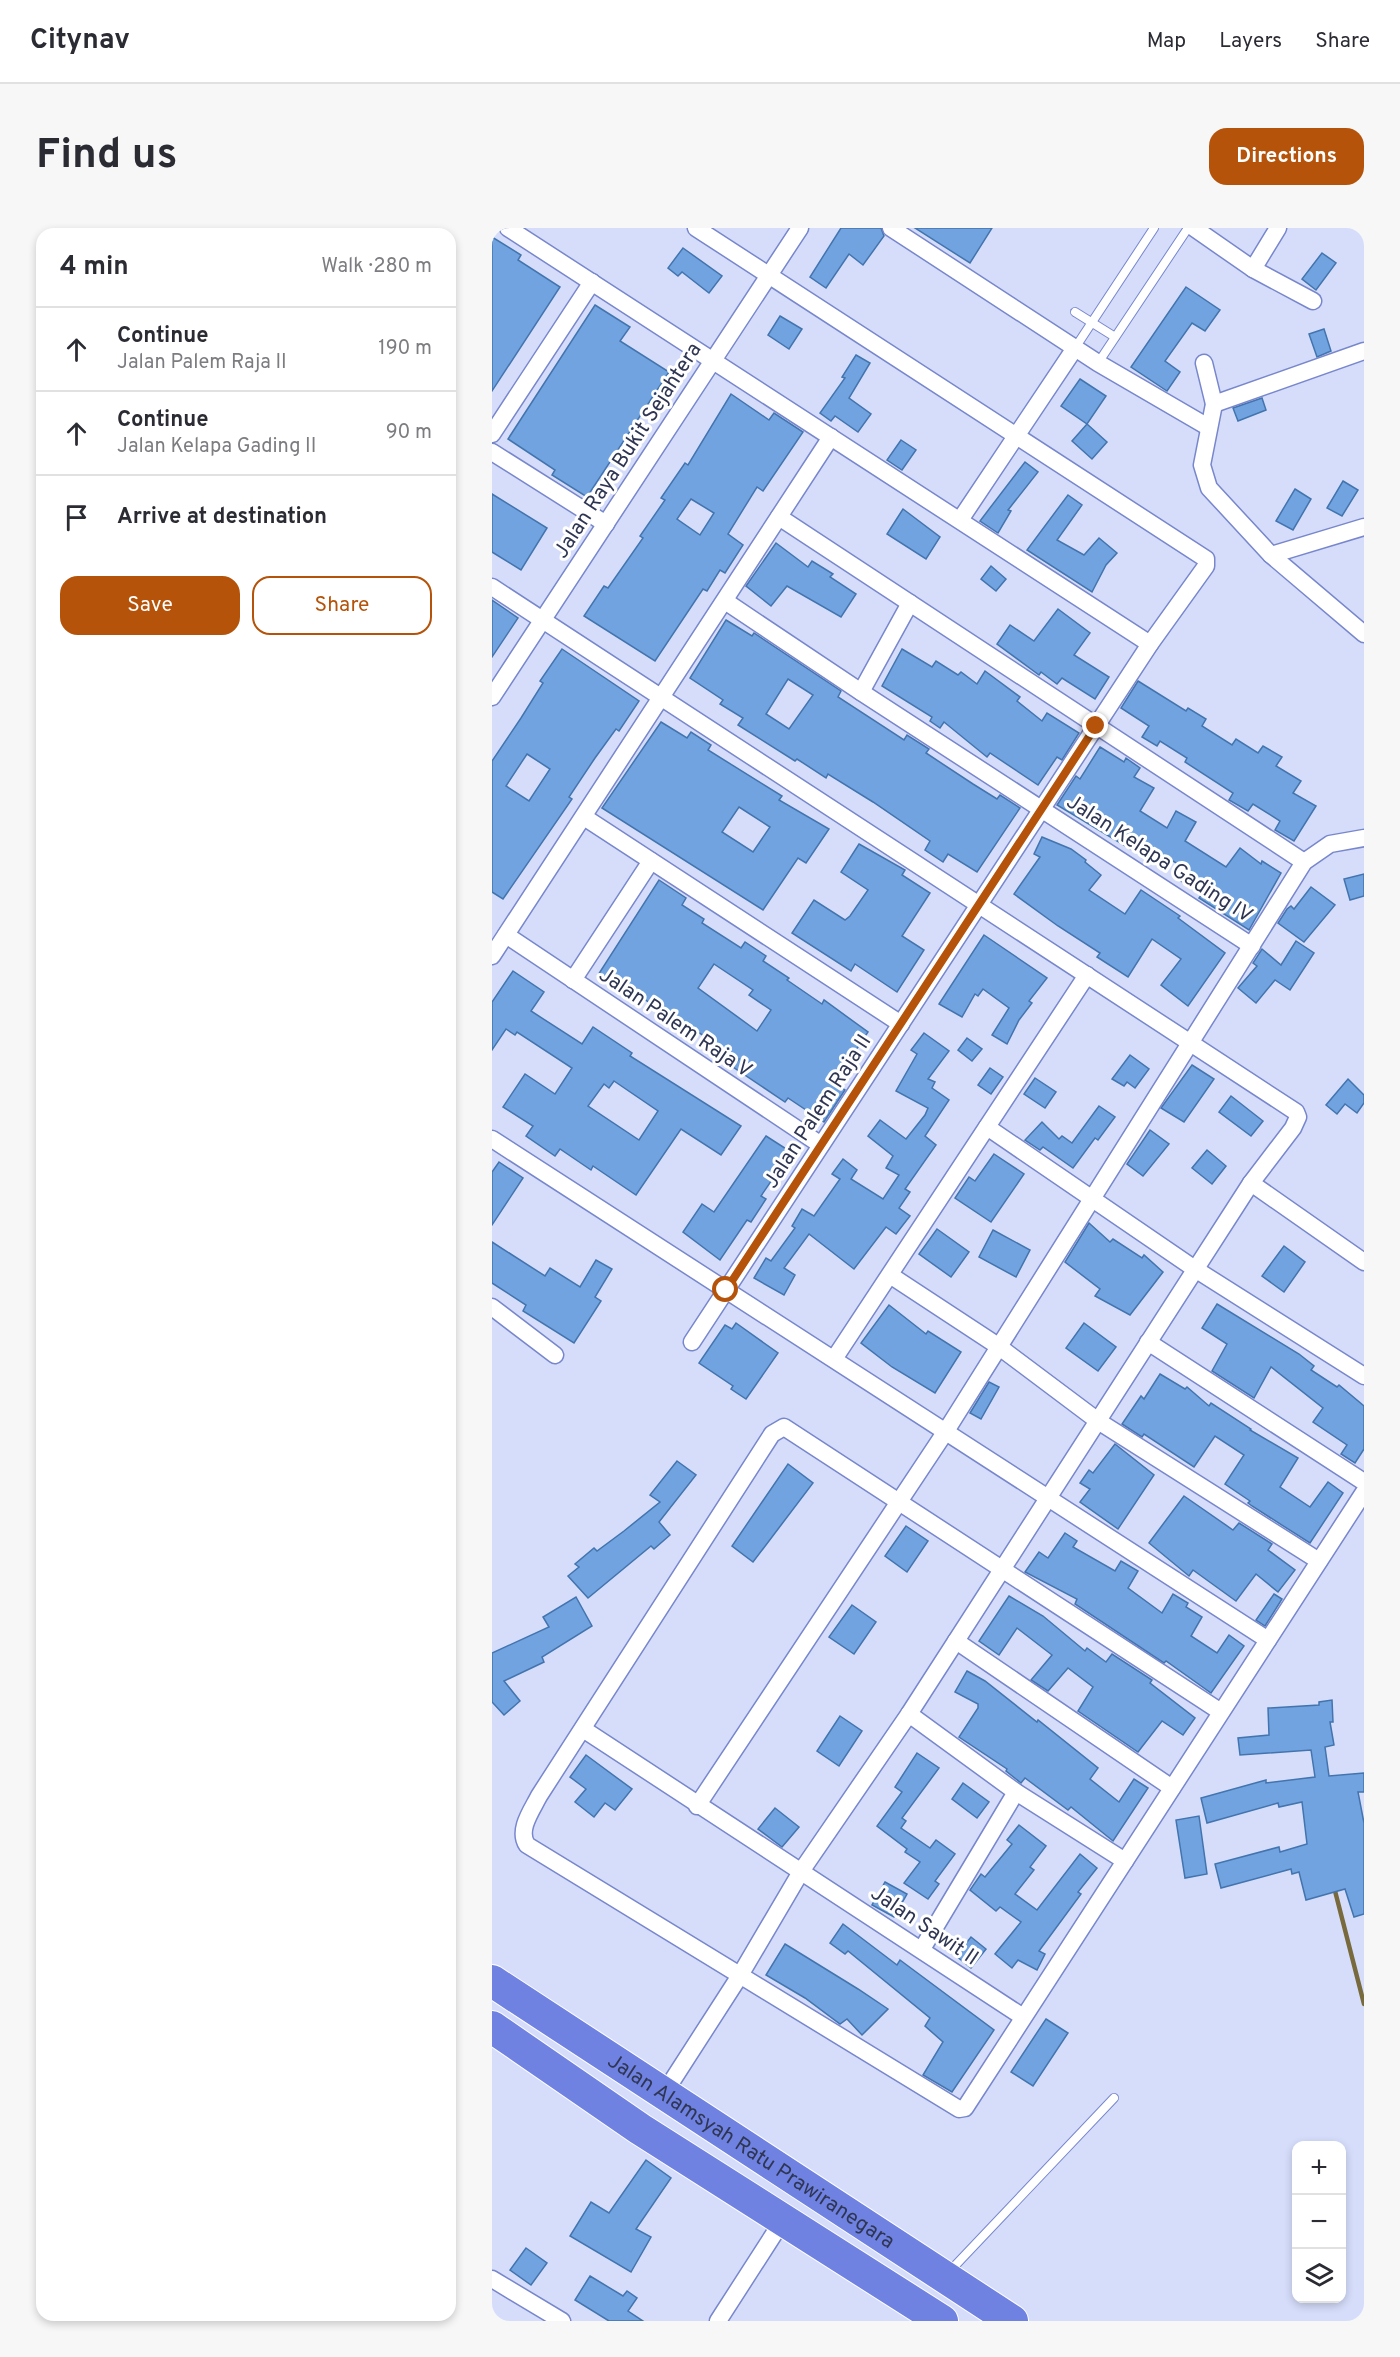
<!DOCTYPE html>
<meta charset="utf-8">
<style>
body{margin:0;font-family:Overpass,sans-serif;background:#f7f7f7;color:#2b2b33}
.controls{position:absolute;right:18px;bottom:18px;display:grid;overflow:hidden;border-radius:12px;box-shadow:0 3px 9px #0003}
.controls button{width:54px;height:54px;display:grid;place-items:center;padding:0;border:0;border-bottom:2px solid #e1e1e2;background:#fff;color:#2b2b33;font:30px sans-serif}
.stop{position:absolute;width:18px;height:18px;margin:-14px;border:4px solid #b45309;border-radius:50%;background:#fff}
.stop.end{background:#b45309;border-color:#fff;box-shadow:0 2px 6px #0008}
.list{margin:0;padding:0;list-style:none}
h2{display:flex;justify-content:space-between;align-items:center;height:78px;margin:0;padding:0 24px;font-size:26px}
h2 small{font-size:20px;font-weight:400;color:#7c7c81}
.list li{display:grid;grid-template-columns:39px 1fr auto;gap:18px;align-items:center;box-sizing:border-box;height:84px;padding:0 24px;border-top:2px solid #e1e1e2}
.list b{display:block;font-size:22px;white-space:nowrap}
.list p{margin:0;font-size:20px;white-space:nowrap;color:#7c7c81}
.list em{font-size:20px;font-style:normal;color:#7c7c81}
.actions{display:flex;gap:12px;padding:18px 24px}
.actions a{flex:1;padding:14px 0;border:2px solid #b45309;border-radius:18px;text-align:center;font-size:21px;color:#b45309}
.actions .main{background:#b45309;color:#fff}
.icon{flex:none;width:33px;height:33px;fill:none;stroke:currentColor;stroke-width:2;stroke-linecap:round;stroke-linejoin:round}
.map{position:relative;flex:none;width:872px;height:2093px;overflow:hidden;border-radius:18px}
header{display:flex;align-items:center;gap:36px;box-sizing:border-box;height:84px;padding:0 30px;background:#fff;border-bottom:2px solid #e1e1e2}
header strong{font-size:28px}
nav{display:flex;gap:33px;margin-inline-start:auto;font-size:21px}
.intro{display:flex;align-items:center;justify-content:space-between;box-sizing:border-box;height:144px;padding:0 36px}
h1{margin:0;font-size:42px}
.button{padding:15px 27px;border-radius:18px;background:#b45309;color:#fff;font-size:21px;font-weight:700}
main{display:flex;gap:36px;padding:0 36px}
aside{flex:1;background:#fff;border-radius:18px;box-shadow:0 3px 9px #0003}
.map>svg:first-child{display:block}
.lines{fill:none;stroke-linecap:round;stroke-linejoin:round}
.stream{stroke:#786a3c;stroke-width:4.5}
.building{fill:#70a3e0;stroke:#4374ae;stroke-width:1.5;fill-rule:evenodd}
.lane-casing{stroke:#7887cc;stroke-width:10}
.street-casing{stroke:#7887cc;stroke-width:19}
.highway-casing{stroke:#fff;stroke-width:34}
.lane{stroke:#fff;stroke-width:8}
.street{stroke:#fff;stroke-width:16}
.highway{stroke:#6f81e1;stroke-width:32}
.route{stroke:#b45309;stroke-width:8}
.labels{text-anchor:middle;stroke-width:6;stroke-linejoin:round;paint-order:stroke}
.street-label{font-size:21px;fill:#2f3653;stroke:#fff}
</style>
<header>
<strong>Citynav</strong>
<nav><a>Map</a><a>Layers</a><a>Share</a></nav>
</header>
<div class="intro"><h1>Find us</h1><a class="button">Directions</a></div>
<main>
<aside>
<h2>4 min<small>Walk · 280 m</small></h2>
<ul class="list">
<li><svg class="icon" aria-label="ahead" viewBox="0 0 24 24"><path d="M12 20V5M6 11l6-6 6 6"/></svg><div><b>Continue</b><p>Jalan Palem Raja II</p></div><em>190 m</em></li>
<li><svg class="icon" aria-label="ahead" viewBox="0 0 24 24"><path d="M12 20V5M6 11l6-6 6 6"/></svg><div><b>Continue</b><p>Jalan Kelapa Gading II</p></div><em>90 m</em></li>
<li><svg class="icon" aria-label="arrive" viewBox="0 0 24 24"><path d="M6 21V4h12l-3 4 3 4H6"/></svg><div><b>Arrive at destination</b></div></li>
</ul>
<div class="actions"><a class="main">Save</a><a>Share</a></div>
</aside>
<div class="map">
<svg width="872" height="2093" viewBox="0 0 872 2093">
<rect width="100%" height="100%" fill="#d5ddfb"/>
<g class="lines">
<path class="stream" d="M842 1659 872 1776"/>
</g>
<g class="building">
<path d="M349 0H389L392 8 371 37 357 26 334 60 318 49Z"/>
<path d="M423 0H500L478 35Z"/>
<path d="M0 9 29 27 26 32 68 59 0 163Z"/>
<path d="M191 20 230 48 217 65 190 44 186 48 176 40Z"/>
<path d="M830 25 844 35 824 62 810 51Z"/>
<path d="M694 59 728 82 713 103 700 95 673 133 688 144 675 163 639 139Z"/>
<path d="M103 77 138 99 128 113 177 144 95 269 60 247 63 242 16 211Z"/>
<path d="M288 88 310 101 297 121 276 107Z"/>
<path d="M832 101 839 123 825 129 817 106Z"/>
<path d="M364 127 378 135 357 170 379 186 366 204 343 188 339 193 328 185 353 150 350 149Z"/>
<path d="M588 151 614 168 595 196 569 178Z"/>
<path d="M239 166 277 192 282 185 311 204 271 263 265 259 236 306 251 317 233 345 228 342 215 363 211 361 163 433 92 388 112 358 116 360 151 310 148 308 173 272 169 270 193 235 196 237ZM199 271 222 285 208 307 185 291Z"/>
<path d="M770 170 774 182 746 193 741 180Z"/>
<path d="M595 196 615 214 600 231 580 213Z"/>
<path d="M409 212 424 222 410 242 395 232Z"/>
<path d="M533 234 546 244 516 282 519 283 506 305 488 293Z"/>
<path d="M851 253 866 262 850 288 835 280Z"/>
<path d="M803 261 819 271 801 302 784 293Z"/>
<path d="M0 266 55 300 29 342 0 324Z"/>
<path d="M576 267 590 277 565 312 592 327 607 310 625 325 614 337 600 364 535 322Z"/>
<path d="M411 281 448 309 434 331 395 306Z"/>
<path d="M284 315 316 339 320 333 341 346 338 349 364 366 349 389 295 358 279 378 254 358Z"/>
<path d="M499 338 514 351 504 363 489 351Z"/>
<path d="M0 372 26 390 0 429Z"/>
<path d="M566 381 598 405 582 427 617 449 603 471 570 450 565 456 549 444 547 447 505 416 518 397 542 413Z"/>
<path d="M234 392 260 408 262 405 349 463 346 469 412 512 415 507 437 521 434 525 481 556 505 571 508 567 528 580 485 644 456 626 451 634 433 622 438 613 381 574 336 546 334 550 305 531 303 533 246 497 251 490 228 476 231 472 198 450ZM296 451 321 467 297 501 274 486Z"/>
<path d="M70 421 147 473 127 503 124 501 103 530 77 569 80 571 11 671 0 664V533L29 490 51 455 48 453ZM35 526 58 541 37 573 14 558Z"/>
<path d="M410 421 440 439 444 433 466 447 469 444 485 456 493 443 528 469 525 473 550 493 555 485 587 505 570 532 565 529 546 557 498 525 495 529 452 494 448 500 438 493 440 489 390 458Z"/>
<path d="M646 453 694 483 696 480 714 491 710 498 740 517 744 511 766 525 771 518 790 529 784 538 809 553 801 565 824 578 802 613 783 602 788 593 761 576 756 583 737 572 741 565 693 534 695 530 668 513 665 518 650 509 657 498 629 480Z"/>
<path d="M169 494 195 510 199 504 219 517 216 522 290 568 287 572 337 601 314 635 306 630 271 682 110 580ZM247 579 278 599 261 624 230 604Z"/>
<path d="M608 519 632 534 634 530 648 540 642 549 662 560 648 583 675 600 684 583 704 594 693 613 734 639 748 620 769 636 770 633 789 645 757 702 707 670 710 666 689 653 696 642 666 624 660 634 565 577 584 548 588 551Z"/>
<path d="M550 609 579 621 594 632 593 634 609 647 597 662 633 686 649 662 688 688 686 690 733 725 696 778 669 757 689 731 660 711 636 749 605 729 608 725 566 698 522 666 548 629 542 626Z"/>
<path d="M367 616 413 642 410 647 438 665 410 708 432 722 405 764 363 736 359 743 300 705 322 672 353 692 358 688 376 662 349 644Z"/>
<path d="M872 646V668L858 672 852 651Z"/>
<path d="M167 652 194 670 190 677 212 691 210 695 249 720 253 714 274 728 271 733 297 750 295 752 330 776 332 772 376 804 342 855 353 862 332 894 296 870 293 874 241 839 247 831 206 804 202 810 178 794 181 790 146 767 143 771 106 747ZM222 736 261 762 257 767 279 782 265 803 206 760Z"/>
<path d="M819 659 843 677 812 714 786 695 795 681 799 678 802 681Z"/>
<path d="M492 707 555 750 537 773 540 775 527 792 515 816 500 807 517 780 491 761 486 768 483 766 470 789 447 776Z"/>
<path d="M804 713 822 725 798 762 783 752 764 775 746 760 765 738 761 735 770 721 789 737Z"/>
<path d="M21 743 52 764 39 783 90 816 101 799 140 825 138 828 249 898 229 927 189 901 144 967 101 938 99 942 68 921 63 928 34 908 41 898 11 879 33 846 63 866 80 840 25 804 23 807 14 801 0 822V774ZM122 853 166 883 147 912 96 878 112 856 117 860Z"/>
<path d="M432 805 457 823 436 851 443 854 440 860 457 872 433 908 444 917 413 961 418 964 407 980 418 988 404 1006 394 999 362 1041 317 1006 292 1040 303 1047 292 1067 262 1050 274 1030 279 1033 303 1000 300 998 310 981 322 988 348 951 340 946 351 931 365 942 359 951 391 971 407 947 394 940 401 928 376 908 388 892 414 911 433 887 436 880 404 863 425 826 419 822Z"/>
<path d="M475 810 490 821 480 833 466 822Z"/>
<path d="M638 827 657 841 643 860 635 854 632 858 620 851Z"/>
<path d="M700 837 722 851 692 894 669 880Z"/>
<path d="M498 840 511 849 499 866 486 857Z"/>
<path d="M543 850 564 864 553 880 532 866Z"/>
<path d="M856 851 872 867V875L865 885 853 876 845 886 834 877Z"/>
<path d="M739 868 771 893 759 908 727 884Z"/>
<path d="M607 878 623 889 606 912 603 910 581 940 551 919 548 922 533 912 550 894 567 911 570 908 580 915Z"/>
<path d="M658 902 677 916 651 948 635 936Z"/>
<path d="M274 908 299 924 269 968 274 971 259 994 255 992 228 1032 191 1004 210 976 222 984Z"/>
<path d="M715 922 734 938 720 956 700 940Z"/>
<path d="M502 926 532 946 499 994 463 970 477 949 483 953Z"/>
<path d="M7 934 31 950 0 997V944Z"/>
<path d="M597 995 618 1014 621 1011 650 1030 652 1027 671 1044 638 1087 603 1068 608 1061 573 1034Z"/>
<path d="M445 1001 477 1024 459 1049 427 1026Z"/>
<path d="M501 1002 538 1022 524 1049 487 1029Z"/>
<path d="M0 1014 53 1048 58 1040 88 1059 104 1032 120 1041 103 1069 109 1073 82 1115 31 1083 34 1077 0 1055Z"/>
<path d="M792 1018 813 1034 792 1064 770 1048Z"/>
<path d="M725 1076 807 1126 822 1138 819 1142 845 1159 847 1157 872 1178V1221L863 1235 849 1226 855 1217 821 1194 831 1180 779 1139 762 1170 720 1143 735 1116 710 1100Z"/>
<path d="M397 1077 434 1106 436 1103 469 1124 443 1165 400 1139 369 1115Z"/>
<path d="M244 1095 286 1125 254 1171 239 1161 241 1158 207 1135 233 1097 240 1101Z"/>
<path d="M592 1095 624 1119 606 1143 574 1120Z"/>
<path d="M668 1146 693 1161 695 1159 717 1178 719 1175 759 1201 758 1202 806 1230 788 1259 818 1279 836 1254 851 1265 818 1315 760 1278 756 1275 758 1273 733 1256 752 1227 723 1208 702 1239 652 1206 650 1209 630 1196 649 1168 652 1171Z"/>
<path d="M497 1154 507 1159 489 1191 478 1185Z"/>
<path d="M623 1216 662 1247 626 1301 588 1274 598 1261 588 1255 597 1242 601 1245Z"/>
<path d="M185 1233 204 1247 167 1294 178 1307 162 1321 159 1318 96 1370 76 1348 87 1339 83 1336 102 1320 105 1323 132 1303 168 1274 158 1267Z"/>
<path d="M296 1236 321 1255 261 1334 240 1318Z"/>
<path d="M692 1268 741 1302 747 1295 780 1316 776 1322 803 1342 786 1364 764 1346 744 1373 701 1342 697 1348 657 1315Z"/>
<path d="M414 1298 436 1313 415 1344 393 1328Z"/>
<path d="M573 1305 585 1313 581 1319 623 1343 629 1333 646 1343 636 1360 670 1385 681 1366 696 1375 694 1379 710 1389 699 1408 725 1425 737 1407 752 1418 719 1465 674 1433 672 1435 583 1376 585 1371 533 1344 547 1324 556 1330Z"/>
<path d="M782 1366 790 1371 773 1398 764 1392Z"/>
<path d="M517 1368 551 1388 593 1423 595 1420 614 1434 620 1426 660 1452 658 1455 703 1490 691 1507 670 1493 646 1524 586 1483 601 1459 576 1440 556 1463 539 1452 560 1427 525 1400 507 1427 487 1413Z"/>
<path d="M84 1369 100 1398 50 1429 52 1434 12 1453 28 1473 12 1487 0 1474V1425L57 1399 51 1389Z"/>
<path d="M360 1377 384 1394 362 1426 337 1409Z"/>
<path d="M475 1443 493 1453 545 1494 546 1492 606 1540 598 1551 627 1574 642 1551 656 1560 621 1613 579 1579 576 1582 533 1550 529 1555 514 1543 515 1541 467 1509 486 1480V1476L463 1464Z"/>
<path d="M840 1472 841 1494H838L842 1517 833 1519 837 1548 872 1545V1564H866L872 1595V1686L862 1689 853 1661 814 1672 807 1644 800 1646 799 1641 729 1660 723 1636 787 1619 788 1624 815 1616 810 1574 787 1579 786 1575 715 1595 709 1570 774 1552V1555L823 1549 819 1522 748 1527 746 1510 777 1507 776 1480 827 1477V1474Z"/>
<path d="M348 1488 370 1503 347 1538 325 1523Z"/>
<path d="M425 1525 447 1540 410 1590 414 1593 409 1600 438 1620 444 1612 463 1626 443 1653 447 1656 436 1671 412 1655 428 1634 413 1624 415 1621 385 1598 410 1564 403 1559Z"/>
<path d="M94 1527 140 1561 123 1582 113 1575 102 1589 83 1574 94 1561 78 1549Z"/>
<path d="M471 1555 497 1574 485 1590 460 1571Z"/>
<path d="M283 1580 307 1599 290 1619 266 1601Z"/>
<path d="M707 1588 715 1646 693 1650 684 1592Z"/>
<path d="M527 1597 554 1618 538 1639 542 1642 523 1666 545 1682 588 1626 605 1640 586 1664 589 1666 547 1723 553 1726 545 1742 526 1732 520 1740 503 1726 529 1694 508 1679 504 1683 478 1662 489 1646 493 1649 520 1616 515 1612Z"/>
<path d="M393 1654 415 1666 402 1689 380 1677Z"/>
<path d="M351 1696 405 1737 408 1732 502 1802 460 1864 431 1847 451 1814 433 1798 438 1790 356 1723 353 1726 338 1715Z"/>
<path d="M479 1709 494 1721 479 1740 464 1728Z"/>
<path d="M293 1716 366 1761 396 1781 370 1807 355 1791 348 1796 313 1770 274 1747Z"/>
<path d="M554 1791 576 1805 541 1858 519 1844Z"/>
<path d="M154 1932 179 1950 144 2001 159 2009 139 2044 78 2008 99 1974 117 1985Z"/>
<path d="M34 2020 55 2035 39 2057 18 2042Z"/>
<path d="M98 2048 131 2068 135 2063 145 2070 136 2083 151 2093H117L83 2072Z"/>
</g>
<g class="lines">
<defs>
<g id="lane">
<path d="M583 84 623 109"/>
<path d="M583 120 662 0"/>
<path d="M606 135 696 0"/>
<path d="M457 2044 622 1870"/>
</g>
<g id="street">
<path d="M16 0 658 416"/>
<path d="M399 0 606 135 716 199"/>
<path d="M702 0 761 41 821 73"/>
<path d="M761 41 786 0"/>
<path d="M712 135 722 176 710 237 717 260 779 327 872 406"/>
<path d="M722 176 872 123"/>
<path d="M0 206 100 54"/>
<path d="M0 224 114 296"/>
<path d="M287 289 812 634"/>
<path d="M468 292 583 120"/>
<path d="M779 327 872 299"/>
<path d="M0 359 697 814 804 884 806 889 801 900 759 955 417 1486 310 1642 247 1749 171 1867"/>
<path d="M233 373 369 464 760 718"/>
<path d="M369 464 418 375"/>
<path d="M0 469 308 0"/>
<path d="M92 589 409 796"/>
<path d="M14 707 329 917"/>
<path d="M0 728 339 209"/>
<path d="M81 752 159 633"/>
<path d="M495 899 703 1041 872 1148"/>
<path d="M0 911 776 1412"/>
<path d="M759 955 872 1034"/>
<path d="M398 1047 506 1118 606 1193 827 1333"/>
<path d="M0 1079 63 1127"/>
<path d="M200 1114 658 416 714 338V331L204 0"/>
<path d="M656 1114 872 1254"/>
<path d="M342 1131 595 747"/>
<path d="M464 1413 680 1560"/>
<path d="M729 1484 292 1199 280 1206 47 1568C40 1582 25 1602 35 1617L467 1881 473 1880 872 1264"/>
<path d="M417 1486 524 1564 633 1633"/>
<path d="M91 1501 531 1789"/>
<path d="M205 1578 454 1203 812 634 838 616 872 610"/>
<path d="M430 1721 524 1564"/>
<path d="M0 2051 70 2093"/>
<path d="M226 2093 291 1992"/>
</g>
<g id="highway">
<path id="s1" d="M0 1753 520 2093"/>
<path d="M0 1799 148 1901 450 2093"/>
</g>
</defs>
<use href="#lane" class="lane-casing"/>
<use href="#street" class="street-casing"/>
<use href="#highway" class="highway-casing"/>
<use href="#lane" class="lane"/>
<use href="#street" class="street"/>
<use href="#highway" class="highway"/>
</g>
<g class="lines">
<path class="route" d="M234 1062 604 498"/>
</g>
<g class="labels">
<g class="street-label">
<text transform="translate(135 222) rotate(-57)" y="7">Jalan Raya Bukit Sejahtera</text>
<text transform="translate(668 630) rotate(33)" y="7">Jalan Kelapa Gading IV</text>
<text transform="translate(184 794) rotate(34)" y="7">Jalan Palem Raja V</text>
<text transform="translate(325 883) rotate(-57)" y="7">Jalan Palem Raja II</text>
<text transform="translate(433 1697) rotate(34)" y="7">Jalan Sawit II</text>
<text dy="7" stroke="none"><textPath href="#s1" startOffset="310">Jalan Alamsyah Ratu Prawiranegara</textPath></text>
</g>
</g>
</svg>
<div class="controls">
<button>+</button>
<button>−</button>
<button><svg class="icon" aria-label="layers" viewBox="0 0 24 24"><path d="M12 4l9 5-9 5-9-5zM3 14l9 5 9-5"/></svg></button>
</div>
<div class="stop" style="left:234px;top:1062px"></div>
<div class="stop end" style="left:604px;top:498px"></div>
</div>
</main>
